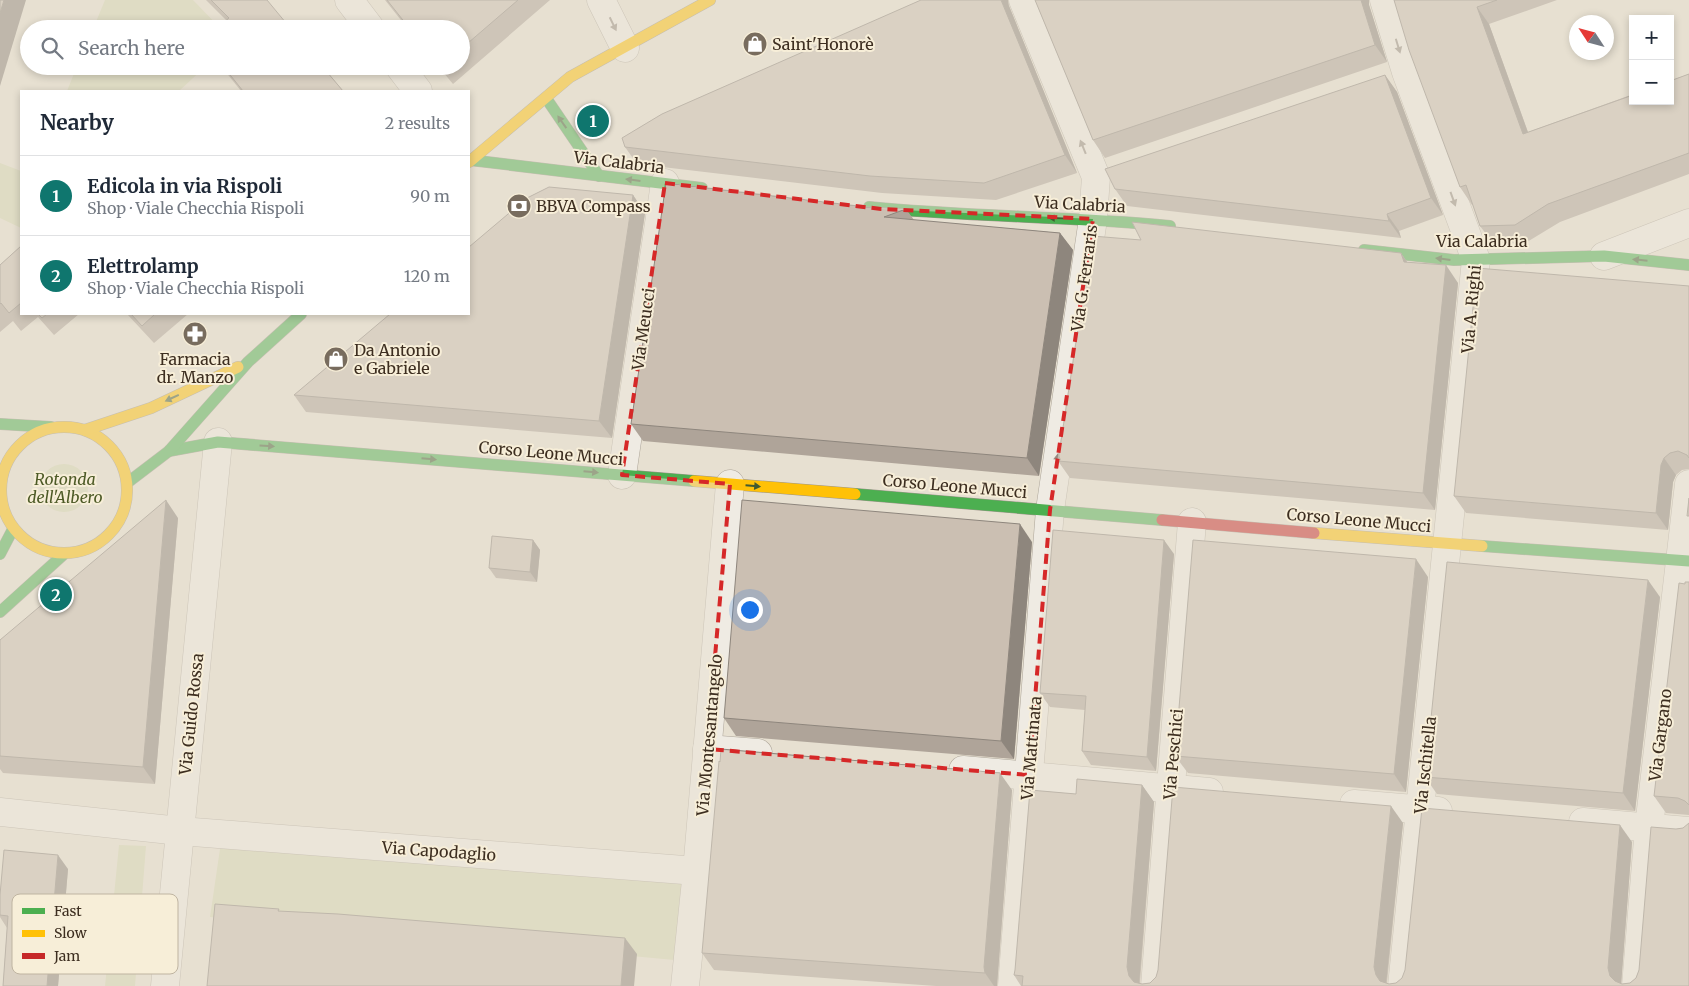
<!DOCTYPE html>
<meta charset="utf-8">
<style>
body{margin:0;font-family:Merriweather,serif;background:#f6f6f7;color:#1f2937}
.controls{position:absolute;right:15px;top:15px;display:grid;overflow:hidden;border-radius:0px;box-shadow:0 2px 8px #0003}
.controls button{width:45px;height:45px;display:grid;place-items:center;padding:0;border:0;border-bottom:1px solid #e0e1e3;background:#fff;color:#1f2937;font:25px sans-serif}
.compass{position:absolute;left:1569px;top:15px;width:45px;height:45px;border-radius:50%;background:#fff;box-shadow:0 2px 8px #0003;rotate:306deg}
.you{position:absolute;left:749px;top:609px;width:18px;height:18px;margin:-12px;border:4px solid #fff;border-radius:50%;background:#1a73e8;box-shadow:0 0 0 8px #1a73e833}
.badge{display:grid;place-items:center;width:32px;height:32px;border-radius:50%;background:#0f766e;color:#fff;font-size:16px;font-weight:700}
.pin{position:absolute;translate:-50% -50%;border:2px solid #fff;box-shadow:0 1px 5px #0006}
.list{margin:0;padding:0;list-style:none}
h2{display:flex;justify-content:space-between;align-items:center;height:65px;margin:0;padding:0 20px;font-size:21px}
h2 small{font-size:16px;font-weight:400;color:#747a83}
.list li{display:grid;grid-template-columns:32px 1fr auto;gap:15px;align-items:center;box-sizing:border-box;height:80px;padding:0 20px;border-top:1px solid #e0e1e3}
.list b{display:block;font-size:19px;white-space:nowrap}
.list p{margin:0;font-size:16px;white-space:nowrap;color:#747a83}
.list em{font-size:16px;font-style:normal;color:#747a83}
.icon{flex:none;width:28px;height:28px;fill:none;stroke:currentColor;stroke-width:2;stroke-linecap:round;stroke-linejoin:round}
.map{position:relative;flex:none;width:1689px;height:986px;overflow:hidden}
.search{position:absolute;background:#fff;box-shadow:0 2px 8px #0003;left:20px;top:20px;width:450px;height:55px;display:flex;align-items:center;gap:12px;box-sizing:border-box;padding:0 18px;border-radius:28px;color:#747a83;font-size:19px}
.panel{position:absolute;background:#fff;box-shadow:0 2px 8px #0003;left:20px;top:90px;width:450px;height:225px;border-radius:0px}
.map>svg:first-child{display:block}
.green{fill:#d6d7b3}
.lines{fill:none;stroke-linecap:round;stroke-linejoin:round}
.street-casing{stroke:#ada599;stroke-width:29}
.fast-casing{stroke:#9c958a;stroke-width:12}
.slow-casing{stroke:#9c958a;stroke-width:12}
.jam-casing{stroke:#9c958a;stroke-width:12}
.street{stroke:#efebe3;stroke-width:28}
.fast{stroke:#4caf50;stroke-width:11}
.slow{stroke:#ffc107;stroke-width:11}
.jam{stroke:#c62828;stroke-width:11}
.wall{fill:#afa499}
.shaded-wall{fill:#8e867d}
.building{fill:#cbbfb2;stroke:#8e867d}
.oneway{fill:#968c82}
.oneway2{fill:#425b31}
.marked{fill:none;stroke:#d62828;stroke-width:4;stroke-dasharray:10 6;stroke-linejoin:round}
.labels{text-anchor:middle;stroke-width:4;stroke-linejoin:round;paint-order:stroke}
.poi-label{font-size:16px;fill:#3d2e20;stroke:#f7eed8;text-anchor:start}
.street-label{font-size:16px;fill:#3d2e20;stroke:#f7eed8}
.park-label{font-size:16px;font-style:italic;fill:#4d5a26;stroke:#f7eed8}
.key{fill:#f7eed8;stroke:#bfb4a1;stroke-width:1}
.key-label{font-size:14px;fill:#3d2e20}
</style>
<div class="map">
<svg width="1689" height="986" viewBox="0 0 1689 986">
<rect width="100%" height="100%" fill="#e7e0d1"/>
<g class="green">
<path d="M105 0H193L221 29H93Z"/>
<path d="M77 66H206L179 91H67Z"/>
<path d="M0 163 21 171V228L0 218Z"/>
<circle cx="64" cy="488" r="24"/>
<path d="M221 842 691 883 685 961 210 917Z"/>
<path d="M119 845 146 846 135 986H105Z"/>
</g>
<g class="lines">
<defs>
<g id="street">
<path d="M349 0 371 29"/>
<path d="M601 0 625 48"/>
<path d="M1384 0 1406 72 1476 260 1402 986"/>
<path d="M399 66 418 91"/>
<path d="M1604 256 1689 223"/>
<path d="M622 475 665 183"/>
<path d="M707 749 758 753"/>
<path d="M963 770 1209 792"/>
<path d="M1354 804 1438 811"/>
<path d="M0 812 180 831 697 871"/>
<path d="M1583 822 1689 831"/>
<path d="M165 986 218 442"/>
<path d="M685 986 697 871 730 484"/>
<path d="M1012 986 1050 510 1093 219 1096 177 1023 0"/>
<path d="M1155 986 1192 522"/>
<path d="M1636 986 1649 827 1689 484"/>
</g>
<g id="fast">
<path d="M546 98 599 176"/>
<path d="M470 160 702 188"/>
<path d="M869 207C969 217 1070 216 1170 226"/>
<path d="M1364 250 1454 260 1604 256 1689 265"/>
<path d="M0 424 51 427"/>
<path d="M169 451 218 442 694 481"/>
<path d="M127 483 169 451 248 362 301 314"/>
<path d="M855 494 1162 520"/>
<path d="M1482 546 1689 561"/>
<path d="M0 554 13 529"/>
<path d="M0 612 64 554"/>
</g>
<g id="slow">
<path d="M469 162 570 77 710 0"/>
<circle cx="64" cy="490" r="63"/>
<path d="M85 430 151 408 238 367"/>
<path d="M694 481 855 494"/>
<path d="M1314 533 1482 546"/>
</g>
<path id="jam" d="M1162 520 1314 533"/>
</defs>
<use href="#street" class="street-casing"/>
<use href="#fast" class="fast-casing"/>
<use href="#slow" class="slow-casing"/>
<use href="#jam" class="jam-casing"/>
<use href="#street" class="street"/>
<use href="#fast" class="fast"/>
<use href="#slow" class="slow"/>
<use href="#jam" class="jam"/>
</g>
<g class="wall">
<path d="M206 0H267L226 20Z"/>
<path d="M385 0H550L453 84 438 66H461V29H408Z"/>
<path d="M1035 0H1369V5L1387 62 1105 158 1093 140Z"/>
<path d="M1394 0H1557L1489 24 1528 132 1689 74V174L1560 222 1527 242 1493 243 1480 226 1473 204 1472 205 1460 187Z"/>
<path d="M1009 6 1077 173 996 200 882 193 637 164 625 147Z"/>
<path d="M221 66H322L343 91H241Z"/>
<path d="M1385 75 1397 92 1443 215 1399 231 1401 238 1127 206 1115 189Z"/>
<path d="M633 195 645 213 612 438 306 412 294 395Z"/>
<path d="M867 207 906 209 914 220 1060 233 1073 250 1039 476 643 441 631 424Z"/>
<path d="M1141 240 1401 253 1407 262 1458 283 1435 510 1070 478 1058 461Z"/>
<path d="M21 246V314H79L54 335 38 317 21 331 13 321 0 332V265Z"/>
<path d="M1689 286V469L1682 470 1676 475 1673 482 1668 530 1466 513 1454 496Z"/>
<path d="M127 314H188L154 343Z"/>
<path d="M178 518 155 784 3 773 0 769V640Z"/>
<path d="M533 540 540 550 537 582 496 578 489 568Z"/>
<path d="M1032 542 1014 759 736 736 724 718Z"/>
<path d="M1174 554 1156 771 1091 765 1082 751 1085 710 1050 707 1040 693Z"/>
<path d="M1428 577 1406 792 1188 773 1175 756Z"/>
<path d="M1689 582V815L1666 813 1654 796 1685 584Z"/>
<path d="M1660 597 1635 811 1437 794 1425 777Z"/>
<path d="M1142 785 1154 802 1140 983 1142 984 1150 983 1403 823 1387 983 1389 984 1396 983 1632 842 1621 984H1622L1630 983 1636 978 1639 970 1676 829 1683 828 1689 986H1021L1014 975 1076 794Z"/>
<path d="M1012 790 997 986H936L714 970 702 953Z"/>
<path d="M68 869 58 986H3L7 928 0 917V895Z"/>
</g>
<g class="shaded-wall">
<path d="M4 0H26L0 86V13Z"/>
<path d="M1001 0H1008L1009 6 1077 173 1065 155Z"/>
<path d="M1361 0H1369V5L1387 62 1375 45Z"/>
<path d="M1477 7 1489 24 1535 152 1523 134Z"/>
<path d="M1385 75 1397 92 1443 215 1431 198Z"/>
<path d="M633 195 645 213 612 438 599 421Z"/>
<path d="M1387 214 1399 231 1401 238 1389 221Z"/>
<path d="M1060 233 1073 250 1039 476 1027 458Z"/>
<path d="M1401 253 1413 271 1404 262Z"/>
<path d="M1446 265 1458 283 1435 510 1423 493Z"/>
<path d="M1664 458 1676 475 1673 482 1668 530 1656 513 1661 465Z"/>
<path d="M166 500 178 518 155 784 143 767Z"/>
<path d="M1020 524 1032 542 1014 759 1001 741Z"/>
<path d="M533 540 540 550 537 582 530 572Z"/>
<path d="M1164 540 1174 554 1156 771 1147 757Z"/>
<path d="M1416 559 1428 577 1406 792 1394 774Z"/>
<path d="M1648 580 1660 597 1635 811 1623 793Z"/>
<path d="M1000 773 1012 790 997 986H994L985 973 984 967Z"/>
<path d="M1142 785 1154 802 1139 985 1136 986 1129 976 1127 967Z"/>
<path d="M1391 806 1403 823 1386 984 1383 986 1376 975 1374 967Z"/>
<path d="M1620 825 1632 842 1621 986H1617L1610 976 1608 968Z"/>
<path d="M58 855 68 869 58 986H47Z"/>
<path d="M625 938 637 954 634 986H621Z"/>
</g>
<g class="building">
<path d="M0 0H4L0 13Z"/>
<path d="M211 0H267L291 29H216L229 18Z"/>
<path d="M387 0H518L461 49V29H410Z"/>
<path d="M921 0H1001L1065 155 984 183 870 176 625 147 622 138 662 114Z"/>
<path d="M1035 0H1361L1375 45 1093 140Z"/>
<path d="M1394 0H1497L1477 7 1523 134 1633 95V101H1670V81L1689 74V153L1548 204 1515 225 1480 226 1466 185 1460 187 1409 50Z"/>
<path d="M223 66H322L343 91H243Z"/>
<path d="M1385 75 1431 198 1387 214 1389 221 1115 189 1105 169Z"/>
<path d="M666 183 867 207 906 209 884 217 1060 233 1027 458 631 424Z"/>
<path d="M549 187 633 195 599 421 294 395 390 314H469V247L527 198Z"/>
<path d="M1132 222 1401 253 1404 262 1446 265 1423 493 1058 461 1092 236 1141 240Z"/>
<path d="M21 246V303L9 313 1 303 0 304V265Z"/>
<path d="M1477 268 1689 286V458L1687 455 1678 451 1670 453 1664 458 1661 465 1656 513 1454 496Z"/>
<path d="M38 314H47L42 318Z"/>
<path d="M131 314H155L142 326Z"/>
<path d="M1689 498V516H1687Z"/>
<path d="M166 500 143 767 0 756V640Z"/>
<path d="M742 500 1020 524 1001 741 724 718Z"/>
<path d="M1053 530 1164 540 1147 757 1082 751 1086 696 1040 693Z"/>
<path d="M492 536 533 540 530 572 489 568Z"/>
<path d="M1193 540 1416 559 1394 774 1175 756Z"/>
<path d="M1447 562 1648 580 1623 793 1425 777Z"/>
<path d="M1685 582H1689V805L1685 801 1678 798 1654 796 1679 583 1685 584Z"/>
<path d="M721 749 1000 773 984 967 985 973 702 953 719 761 720 762Z"/>
<path d="M1077 779 1142 785 1127 967 1129 976 1134 982 1142 984 1150 983 1156 977 1158 970 1173 787 1391 806 1374 967 1376 975 1380 981 1389 984 1396 983 1402 978 1405 970 1422 808 1620 825 1608 968 1610 976 1615 981 1622 984 1630 983 1636 978 1639 970 1651 827 1676 829 1683 828 1689 823V986H1022L1023 976 1014 975 1015 970 1030 790 1076 794Z"/>
<path d="M4 850 58 855 47 986H3L8 916 0 915V895Z"/>
<path d="M215 904 279 909 278 911 338 914 625 938 621 986H207Z"/>
</g>
<defs><path id="oneway-solid" d="M-6-.8H1V-3.2L6.5 0L1 3.2V.8H-6Z" transform="scale(1.25)"/></defs>
<g class="oneway">
<use href="#oneway-solid" transform="translate(613 24) rotate(64)"/>
<use href="#oneway-solid" transform="translate(1398 46) rotate(73)"/>
<use href="#oneway-solid" transform="translate(1083 147) rotate(-112)"/>
<use href="#oneway-solid" transform="translate(1453 199) rotate(70)"/>
<use href="#oneway-solid" transform="translate(1057 461) rotate(-82)"/>
</g>
<g class="oneway2">
<use href="#oneway-solid" transform="translate(562 122) rotate(-125)"/>
<use href="#oneway-solid" transform="translate(633 180) rotate(-173)"/>
<use href="#oneway-solid" transform="translate(1056 218) rotate(-179)"/>
<use href="#oneway-solid" transform="translate(1443 259) rotate(-173)"/>
<use href="#oneway-solid" transform="translate(1640 260) rotate(-174)"/>
<use href="#oneway-solid" transform="translate(172 398) rotate(155)"/>
<use href="#oneway-solid" transform="translate(267 446) rotate(4)"/>
<use href="#oneway-solid" transform="translate(429 459) rotate(5)"/>
<use href="#oneway-solid" transform="translate(591 472) rotate(5)"/>
<use href="#oneway-solid" transform="translate(753 486) rotate(5)"/>
</g>
<path d="M0 0H1689V986H0ZM665 183 881 209 1093 219 1050 510 1029 775 707 749 730 484 622 475Z" fill="#e7e0d1" fill-opacity=".55" fill-rule="evenodd"/>
<path class="marked" d="M665 183 881 209 1093 219 1050 510 1029 775 707 749 730 484 622 475Z"/>
<defs>
<symbol id="shop-disc" viewBox="-11 -11 22 22"><circle r="9.5" fill="#786c5e" stroke="#f7eed8"/><path d="M-5-2.5h2.3a2.7 3.5 0 0 1 5.4 0H5L5.5 6h-11ZM-1.5-2.5h3a1.5 2.3 0 0 0-3 0Z" fill="#fff"/></symbol>
<symbol id="bank-disc" viewBox="-11 -11 22 22"><circle r="9.5" fill="#786c5e" stroke="#f7eed8"/><path d="M-6-4H6V4H-6ZM0-2.3a2.3 2.3 0 1 0 0 4.6a2.3 2.3 0 1 0 0-4.6Z" fill="#fff"/></symbol>
<symbol id="pharmacy-disc" viewBox="-11 -11 22 22"><circle r="9.5" fill="#786c5e" stroke="#f7eed8"/><path d="M-2-6h4v4h4v4h-4v4h-4v-4h-4v-4h4Z" fill="#fff"/></symbol>
</defs>
<g fill-rule="evenodd">
<use href="#shop-disc" x="741" y="30" width="28" height="28"/>
<use href="#bank-disc" x="505" y="192" width="28" height="28"/>
<use href="#pharmacy-disc" x="181" y="320" width="28" height="28"/>
<use href="#shop-disc" x="322" y="345" width="28" height="28"/>
</g>
<g class="labels">
<g class="poi-label">
<text x="772" y="50">Saint'Honorè</text>
<text x="536" y="212">BBVA Compass</text>
<text x="354" y="356">Da Antonio<tspan x="354" dy="18">e Gabriele</tspan></text>
<text x="195" y="365" text-anchor="middle">Farmacia<tspan x="195" dy="18">dr. Manzo</tspan></text>
</g>
<g class="street-label">
<text transform="translate(619 162) rotate(7)" y="6">Via Calabria</text>
<text transform="translate(1080 204) rotate(3)" y="6">Via Calabria</text>
<text x="1482" y="247">Via Calabria</text>
<text transform="translate(1084 278) rotate(-82)" y="6">Via G. Ferraris</text>
<text transform="translate(1471 309) rotate(-85)" y="6">Via A. Righi</text>
<text transform="translate(643 329) rotate(-82)" y="6">Via Meucci</text>
<text transform="translate(551 453) rotate(5)" y="6">Corso Leone Mucci</text>
<text transform="translate(955 486) rotate(5)" y="6">Corso Leone Mucci</text>
<text transform="translate(1359 520) rotate(5)" y="6">Corso Leone Mucci</text>
<text transform="translate(191 714) rotate(-84)" y="6">Via Guido Rossa</text>
<text transform="translate(709 735) rotate(-85)" y="6">Via Montesantangelo</text>
<text transform="translate(1660 735) rotate(-83)" y="6">Via Gargano</text>
<text transform="translate(1031 748) rotate(-85)" y="6">Via Mattinata</text>
<text transform="translate(1173 754) rotate(-85)" y="6">Via Peschici</text>
<text transform="translate(1425 765) rotate(-84)" y="6">Via Ischitella</text>
<text transform="translate(439 851) rotate(4)" y="6">Via Capodaglio</text>
</g>
<g class="park-label">
<text x="65" y="485">Rotonda<tspan x="65" dy="18">dell'Albero</tspan></text>
</g>
</g>
<rect x="12" y="894" width="166" height="80" rx="8" class="key"/>
<rect x="22" y="908" width="23" height="6" fill="#4caf50"/>
<rect x="22" y="930" width="23" height="7" fill="#ffc107"/>
<rect x="22" y="953" width="23" height="6" fill="#c62828"/>
<g class="key-label">
<text x="54" y="916">Fast</text>
<text x="54" y="938">Slow</text>
<text x="54" y="961">Jam</text>
</g>
</svg>
<div class="controls">
<button>+</button>
<button>−</button>
</div>
<svg class="compass" viewBox="-18 -18 36 36"><path d="M0-13l5 13h-10z" fill="#e53935"/><path d="M0 13l5-13h-10z" fill="#747a83"/></svg>
<div class="you"></div>
<div class="pin badge" style="left:593px;top:121px">1</div>
<div class="pin badge" style="left:56px;top:595px">2</div>
<div class="search"><svg class="icon" aria-label="search" viewBox="0 0 24 24"><circle cx="10" cy="10" r="6"/><path d="M15 15l6 6"/></svg>Search here</div>
<section class="panel">
<h2>Nearby<small>2 results</small></h2>
<ul class="list">
<li><span class="badge">1</span><div><b>Edicola in via Rispoli</b><p>Shop · Viale Checchia Rispoli</p></div><em>90 m</em></li>
<li><span class="badge">2</span><div><b>Elettrolamp</b><p>Shop · Viale Checchia Rispoli</p></div><em>120 m</em></li>
</ul>
</section>
</div>
